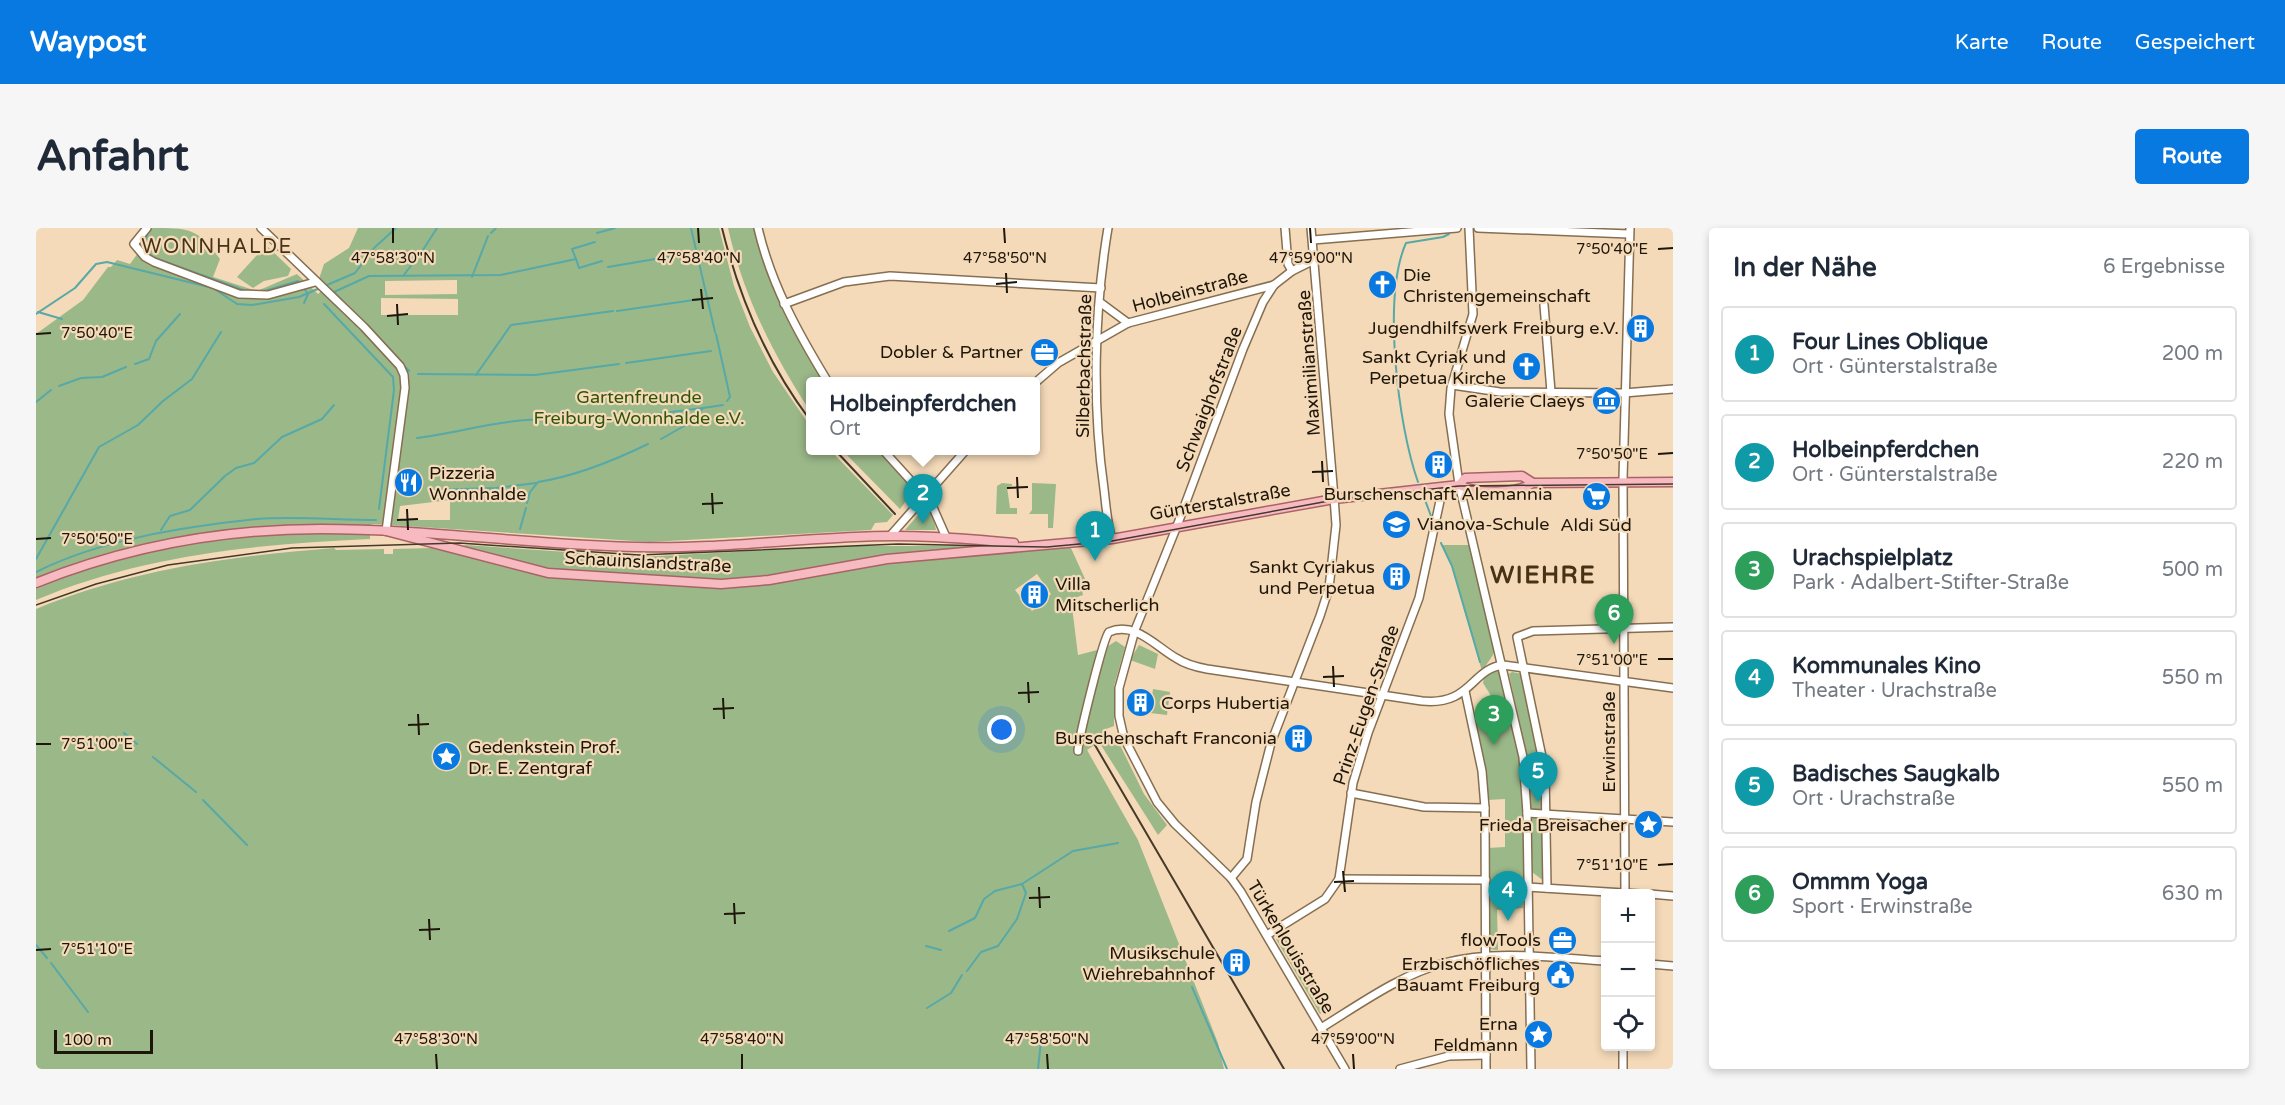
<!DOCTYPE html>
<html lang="de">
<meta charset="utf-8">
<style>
body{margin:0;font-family:"Varela Round",sans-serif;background:#f6f6f7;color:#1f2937}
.controls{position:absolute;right:18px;bottom:18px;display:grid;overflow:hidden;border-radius:6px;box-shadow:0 3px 9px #0003}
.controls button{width:54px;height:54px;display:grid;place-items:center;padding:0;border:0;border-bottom:2px solid #e0e1e3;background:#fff;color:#1f2937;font:30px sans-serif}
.scale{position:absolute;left:18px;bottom:15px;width:99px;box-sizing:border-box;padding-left:6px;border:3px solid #1f160a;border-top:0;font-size:16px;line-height:21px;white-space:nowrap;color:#1f160a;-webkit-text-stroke:4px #f4dab9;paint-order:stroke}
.you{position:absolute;left:966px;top:502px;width:21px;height:21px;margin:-15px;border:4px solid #fff;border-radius:50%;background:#1a73e8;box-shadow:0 0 0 9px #1a73e833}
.badge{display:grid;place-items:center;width:39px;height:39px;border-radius:50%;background:#0879e1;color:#fff;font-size:20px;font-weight:700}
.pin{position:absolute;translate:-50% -50px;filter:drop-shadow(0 2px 3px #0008)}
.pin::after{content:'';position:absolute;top:32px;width:21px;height:18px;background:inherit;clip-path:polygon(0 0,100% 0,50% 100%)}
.popup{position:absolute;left:770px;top:149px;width:234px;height:78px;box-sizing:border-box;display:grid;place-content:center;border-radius:6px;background:#fff;filter:drop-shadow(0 2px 4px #0005);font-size:20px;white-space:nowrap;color:#747a83}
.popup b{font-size:22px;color:#1f2937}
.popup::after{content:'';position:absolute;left:50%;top:100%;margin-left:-12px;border:12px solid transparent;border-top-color:#fff}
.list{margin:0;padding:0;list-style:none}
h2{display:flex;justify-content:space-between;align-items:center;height:78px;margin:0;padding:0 24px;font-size:26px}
h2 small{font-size:20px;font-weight:400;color:#747a83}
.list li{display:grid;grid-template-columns:39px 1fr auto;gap:18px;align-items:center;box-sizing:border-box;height:96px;margin:0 12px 12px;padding:0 12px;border:2px solid #e0e1e3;border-radius:6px}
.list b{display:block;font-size:22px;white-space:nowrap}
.list p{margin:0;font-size:20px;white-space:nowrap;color:#747a83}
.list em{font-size:20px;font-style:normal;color:#747a83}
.icon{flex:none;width:33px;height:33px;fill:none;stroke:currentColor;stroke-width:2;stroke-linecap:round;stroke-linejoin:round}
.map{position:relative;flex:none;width:1637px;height:841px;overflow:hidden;border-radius:6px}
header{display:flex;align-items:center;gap:36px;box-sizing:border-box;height:84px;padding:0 30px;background:#0879e1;color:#fff}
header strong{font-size:28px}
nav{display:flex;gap:33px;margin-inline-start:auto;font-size:21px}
.intro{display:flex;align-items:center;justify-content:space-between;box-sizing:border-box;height:144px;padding:0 36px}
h1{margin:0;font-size:42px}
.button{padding:15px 27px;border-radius:6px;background:#0879e1;color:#fff;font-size:21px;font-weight:700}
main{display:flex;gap:36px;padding:0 36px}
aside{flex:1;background:#fff;border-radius:6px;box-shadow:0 3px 9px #0003}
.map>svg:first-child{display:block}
.green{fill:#9bb889;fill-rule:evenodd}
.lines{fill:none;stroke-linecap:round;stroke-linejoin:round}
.stream{stroke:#56a9a7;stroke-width:2}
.minor-casing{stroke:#866f51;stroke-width:10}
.major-casing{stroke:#a96366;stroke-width:11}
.minor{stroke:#fff;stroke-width:7}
.major{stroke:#f8bac1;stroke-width:8}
.tram{stroke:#453929;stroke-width:1.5}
.rail{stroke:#453929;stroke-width:2}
.ticks{fill:none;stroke:#1f160a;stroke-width:2}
.labels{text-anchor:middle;stroke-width:4.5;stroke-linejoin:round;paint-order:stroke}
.poi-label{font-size:18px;fill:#1f160a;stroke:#f4dab9;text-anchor:end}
.street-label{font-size:18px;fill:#1f160a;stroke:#f4dab9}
.park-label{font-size:18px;fill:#2e5507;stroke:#f4dab9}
.neighbourhood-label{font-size:20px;letter-spacing:1.5px;fill:#473215;stroke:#f4dab9}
.district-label{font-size:24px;font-weight:bold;letter-spacing:1.5px;fill:#473215;stroke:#f4dab9}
.ticks-label{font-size:15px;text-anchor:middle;fill:#1f160a;stroke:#f4dab9;stroke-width:4.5;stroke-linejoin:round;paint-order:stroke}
</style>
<header>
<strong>Waypost</strong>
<nav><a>Karte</a><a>Route</a><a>Gespeichert</a></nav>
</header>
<div class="intro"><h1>Anfahrt</h1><a class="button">Route</a></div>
<main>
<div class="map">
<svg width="1637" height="841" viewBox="0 0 1637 841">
<rect width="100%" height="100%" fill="#f4dab9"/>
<g class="green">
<path d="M116 0C154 0 161 0 184 31L177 49 221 63 261 46 282 66 289 60 283 51 288 36 313 20 322 0H683L698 58 714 99 737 144 774 198V222L795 223 857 287 851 294 839 295 835 302 614 314 338 296 334 297V311C222 316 105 327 0 372V106L47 72 72 39H75L81 32 94 36 105 21 104 14ZM421 52V66L349 67V53ZM345 70 422 71V87H345ZM414 272V292H362L364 278Z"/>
<path d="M692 0H720C731 56 758 107 789 153L774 154V183C737 126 707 67 692 0Z"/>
<path d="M230 17 255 41 252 48 228 53 217 60 201 49Z"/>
<path d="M807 223H844L871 251 877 264 864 281Z"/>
<path d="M966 255 976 256V258L971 259 974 280H981V286H960L961 258Z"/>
<path d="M996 255 1020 256 1017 300H1012V286H993L996 282Z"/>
<path d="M889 279 896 284 900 302H869Z"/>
<path d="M429 317 605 329 808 318H1034L1050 353 1045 357 1047 367 1035 371 1042 427 1069 420 1080 413 1089 419 1078 458V498L1070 501 1073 512 1081 511 1108 566 1131 597 1122 607 1063 514 1051 522 1102 612 1182 815 1188 841H0V381C97 341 195 328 298 320L300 322 348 321V326H357V321L396 320 423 326ZM1001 346 1015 366 996 383 979 362Z"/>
<path d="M1406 317H1434L1458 420 1457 427 1446 443 1415 337Z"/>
<path d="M1103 417 1122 426 1119 441 1094 432Z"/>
<path d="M1458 441 1466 445 1483 527 1487 577V680L1461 682 1462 722 1452 721 1451 620 1469 619V571L1451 572 1441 496 1459 495 1457 471 1447 455 1448 450Z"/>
<path d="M1476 444 1486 446 1507 544 1508 653 1496 644 1493 541 1473 446Z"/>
<path d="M1117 461 1134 464 1131 487 1114 485Z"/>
<path d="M1250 706 1293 780 1284 786 1240 711Z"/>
</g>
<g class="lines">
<g class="stream">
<path d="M655 0 679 104"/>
<path d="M455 5 460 0"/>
<path d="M561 5 579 0"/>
<path d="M111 7 108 18 116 29 210 63"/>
<path d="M385 25 401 0"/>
<path d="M540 31 543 40 566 33"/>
<path d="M572 39 655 25"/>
<path d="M367 48 381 30"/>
<path d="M436 49 452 8"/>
<path d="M225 64 262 53"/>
<path d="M298 64 333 48 465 47 540 31 536 21 559 14"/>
<path d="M299 65 310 77"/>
<path d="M268 75 272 66 269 62"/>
<path d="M288 76 357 149 358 162 343 281"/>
<path d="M581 83 665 71"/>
<path d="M2 84 26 91"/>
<path d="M0 86 39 60 60 36 71 34 177 60 201 76 216 77 263 69 319 45 338 20 360 0"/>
<path d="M680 106 694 169 691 173"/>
<path d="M349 117 373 143"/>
<path d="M590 135 675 123"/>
<path d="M99 136 113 131 120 113 144 86"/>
<path d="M382 146 499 147 583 136"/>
<path d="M440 147 475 97 577 83"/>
<path d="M23 158 45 150 66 149 90 139"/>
<path d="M0 174 15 162"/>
<path d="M596 189 667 180"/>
<path d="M381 210C418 205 453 195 490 192 526 189 556 195 592 189"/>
<path d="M625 211 657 193 667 180 687 177"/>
<path d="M1382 254C1362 198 1346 69 1370 15L1407 9 1413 6"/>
<path d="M395 262 460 260 500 255"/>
<path d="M1389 272 1395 288"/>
<path d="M491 275 494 264 502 254C540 248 577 233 612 216"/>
<path d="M484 301 490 280"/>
<path d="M125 302 134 288 154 282 189 248 200 240 218 235 246 209 286 191 298 177"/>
<path d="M1405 315 1416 338 1444 434"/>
<path d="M0 331 63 219 102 197 127 173 156 151 185 104"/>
<path d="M0 344C66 311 148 299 221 291 260 288 301 292 340 292"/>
<path d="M88 505 101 516"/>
<path d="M117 529 160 564"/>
<path d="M167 572 211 617"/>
<path d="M913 703 939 690 948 671 959 663 986 656 1037 623 1082 615"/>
<path d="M0 717 11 730"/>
<path d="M890 718 905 722"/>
<path d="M15 735 52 784"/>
<path d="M931 743 945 724 962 718 981 691 990 665 986 656"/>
<path d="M1156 759 1191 841"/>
<path d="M891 780 915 765 926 747"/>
<path d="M1002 841 1005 813"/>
</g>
<defs>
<g id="minor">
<path d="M111 0 98 16 109 29 118 34 203 66 232 67 279 54"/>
<path d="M225 0 328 99 364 138 368 147 369 160 350 303"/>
<path d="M722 0C735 56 762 105 792 154"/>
<path d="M1072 0C1058 84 1056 177 1068 261 1070 277 1071 296 1076 311"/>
<path d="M1249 0 1252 36 1256 43"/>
<path d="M1433 0 1437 86 1415 160 1413 186 1423 256 1487 529 1491 585 1495 841"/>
<path d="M1442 0 1593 6"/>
<path d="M1277 12 1421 0"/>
<path d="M1238 57 1227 74 1207 121 1141 298 1099 402 1083 460V488L1088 510 1121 574 1139 596 1195 650 1205 664 1309 841"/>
<path d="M1065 75 1092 95"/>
<path d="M748 76 808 54 854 48 1065 60"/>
<path d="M1508 77 1515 164"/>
<path d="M1000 154 1022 135 1092 95 1238 57 1256 43 1276 33"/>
<path d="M1416 157 1464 164 1588 165 1637 161"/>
<path d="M847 222 895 275 910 309"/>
<path d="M854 308 930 222"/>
<path d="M1429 463 1446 543 1449 580 1450 841"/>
<path d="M1042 523C1042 513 1067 410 1073 404 1099 393 1119 418 1140 430 1149 436 1160 439 1171 441L1386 473C1435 478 1435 441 1467 437L1637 460"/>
<path d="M1315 565 1388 579 1449 580"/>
<path d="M1491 585 1637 594"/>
<path d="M1195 650 1211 631 1220 574 1235 515 1284 388 1293 360 1300 297 1298 269 1275 0"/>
<path d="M1303 651 1450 652"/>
<path d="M1491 659 1604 666"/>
<path d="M1511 660 1509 543 1481 409 1497 403 1637 399"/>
<path d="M1589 666 1587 251 1594 0"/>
<path d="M1614 666 1637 668"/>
<path d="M1231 707 1289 671 1303 651 1317 555 1332 505 1383 370 1407 259"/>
<path d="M1614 736 1637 738"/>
<path d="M1285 800C1324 776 1364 747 1408 735 1459 721 1518 730 1570 733"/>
<path d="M1364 841 1413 828 1450 827"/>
<path d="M1587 841V818"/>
</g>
<g id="major">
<path d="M1423 257 1429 250 1486 248 1497 255 1637 254"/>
<path d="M350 303 512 345 685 356 733 352 851 331 1076 311 1298 271 1423 257C1441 266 1480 266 1497 255"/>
<path d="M0 355C90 319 188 301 285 301 391 301 496 317 602 319 674 321 747 312 819 309 872 306 925 310 978 315"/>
</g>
</defs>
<use href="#minor" class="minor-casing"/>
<use href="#major" class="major-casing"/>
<use href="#minor" class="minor"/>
<use href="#major" class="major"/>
<path class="tram" d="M0 377 60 356 132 337 256 320 423 315 603 327 862 316 1011 319 1076 313 1298 272 1423 258 1637 256"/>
<g class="rail">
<path d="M686 0C703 69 731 135 774 192"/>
<path d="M799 222 859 286"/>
<path d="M1056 512 1248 841"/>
</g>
</g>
<path class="ticks" d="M357 0V15M662 0 663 15M968 0 969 15M1274 0 1275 15M1622 21 1637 20M970 45 971 65M960 56 981 54M665 61 667 81M656 72 677 70M361 76 362 97M351 88 372 86M0 106 15 105M1622 226 1637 225M1286 233 1287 254M1276 244 1297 243M981 249 982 270M971 260 992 259M676 265 677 286M666 276 687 275M371 281 372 302M361 292 382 291M0 311 15 310M1622 431H1637M1297 438 1298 459M1287 449 1308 448M992 454 993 475M982 465 1003 464M687 470 688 491M677 481 698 480M382 486 383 507M372 497 393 496M0 516H15M1622 637 1637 636M1307 643 1309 664M1298 654 1318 653M1003 659 1004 680M993 670 1014 669M698 675 699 696M688 686 709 685M393 691 394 712M383 702 404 701M0 722 15 721M400 826 401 841M706 826V841M1011 826 1012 841M1317 826 1318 841"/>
<defs>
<symbol id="church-disc" viewBox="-11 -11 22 22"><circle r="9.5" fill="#0879e1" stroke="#f4dab9"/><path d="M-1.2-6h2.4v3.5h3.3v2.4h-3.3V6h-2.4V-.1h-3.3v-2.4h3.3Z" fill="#fff"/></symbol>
<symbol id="building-disc" viewBox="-11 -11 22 22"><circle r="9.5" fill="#0879e1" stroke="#f4dab9"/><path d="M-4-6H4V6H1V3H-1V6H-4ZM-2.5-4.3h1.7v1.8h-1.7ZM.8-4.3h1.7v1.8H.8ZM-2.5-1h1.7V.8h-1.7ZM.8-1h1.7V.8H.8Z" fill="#fff"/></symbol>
<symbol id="office-disc" viewBox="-11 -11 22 22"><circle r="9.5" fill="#0879e1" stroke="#f4dab9"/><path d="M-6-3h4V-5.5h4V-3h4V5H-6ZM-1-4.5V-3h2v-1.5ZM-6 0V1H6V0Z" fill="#fff"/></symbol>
<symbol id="museum-disc" viewBox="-11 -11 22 22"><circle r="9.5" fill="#0879e1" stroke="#f4dab9"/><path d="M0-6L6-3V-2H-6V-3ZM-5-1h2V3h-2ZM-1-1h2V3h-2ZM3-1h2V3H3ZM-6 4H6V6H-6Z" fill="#fff"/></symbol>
<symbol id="restaurant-disc" viewBox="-11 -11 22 22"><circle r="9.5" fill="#0879e1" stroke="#f4dab9"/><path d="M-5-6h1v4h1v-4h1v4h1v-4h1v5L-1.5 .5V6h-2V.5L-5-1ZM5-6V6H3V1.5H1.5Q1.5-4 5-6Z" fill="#fff"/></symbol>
<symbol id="supermarket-disc" viewBox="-11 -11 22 22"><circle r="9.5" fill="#0879e1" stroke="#f4dab9"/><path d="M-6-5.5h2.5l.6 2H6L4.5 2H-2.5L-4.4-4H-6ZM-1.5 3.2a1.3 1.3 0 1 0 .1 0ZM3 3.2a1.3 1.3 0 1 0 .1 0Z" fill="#fff"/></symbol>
<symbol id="school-disc" viewBox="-11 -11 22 22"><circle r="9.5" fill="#0879e1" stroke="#f4dab9"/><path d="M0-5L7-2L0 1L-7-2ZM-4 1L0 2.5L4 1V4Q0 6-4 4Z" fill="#fff"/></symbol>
<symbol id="sight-disc" viewBox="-11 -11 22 22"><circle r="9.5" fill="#0879e1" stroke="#f4dab9"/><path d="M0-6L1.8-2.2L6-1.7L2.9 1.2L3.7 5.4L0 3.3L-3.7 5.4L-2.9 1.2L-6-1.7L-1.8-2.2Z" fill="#fff"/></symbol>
<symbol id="civic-disc" viewBox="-11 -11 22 22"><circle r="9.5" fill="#0879e1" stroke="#f4dab9"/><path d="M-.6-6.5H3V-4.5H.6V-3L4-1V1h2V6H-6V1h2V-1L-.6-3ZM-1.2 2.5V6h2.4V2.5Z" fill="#fff"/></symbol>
</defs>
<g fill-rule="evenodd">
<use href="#church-disc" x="1330" y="40" width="33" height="33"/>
<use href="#building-disc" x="1588" y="84" width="33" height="33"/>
<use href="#office-disc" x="992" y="108" width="33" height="33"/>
<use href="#church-disc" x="1474" y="122" width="33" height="33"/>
<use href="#museum-disc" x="1554" y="156" width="33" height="33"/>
<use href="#building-disc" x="1386" y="220" width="33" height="33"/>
<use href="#restaurant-disc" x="356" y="238" width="33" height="33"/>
<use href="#supermarket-disc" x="1544" y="252" width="33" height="33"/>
<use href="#school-disc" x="1344" y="280" width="33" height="33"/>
<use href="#building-disc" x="1344" y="332" width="33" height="33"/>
<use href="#building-disc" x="982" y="350" width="33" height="33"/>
<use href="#building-disc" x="1088" y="458" width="33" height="33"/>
<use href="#building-disc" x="1246" y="494" width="33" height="33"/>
<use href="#sight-disc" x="394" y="512" width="33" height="33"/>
<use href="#sight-disc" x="1596" y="580" width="33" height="33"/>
<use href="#office-disc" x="1510" y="696" width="33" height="33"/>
<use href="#building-disc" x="1184" y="718" width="33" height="33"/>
<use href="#civic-disc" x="1508" y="730" width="33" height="33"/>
<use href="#sight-disc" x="1486" y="790" width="33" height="33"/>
</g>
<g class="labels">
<g class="poi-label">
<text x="1367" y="53" text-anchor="start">Die<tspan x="1367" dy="21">Christengemeinschaft</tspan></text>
<text x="1583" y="106">Jugendhilfswerk Freiburg e.V.</text>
<text x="987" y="130">Dobler &amp; Partner</text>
<text x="1470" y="135">Sankt Cyriak und<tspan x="1470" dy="21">Perpetua Kirche</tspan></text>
<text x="1549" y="179">Galerie Claeys</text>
<text x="393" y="251" text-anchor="start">Pizzeria<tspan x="393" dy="21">Wonnhalde</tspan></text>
<text x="1402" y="272" text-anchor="middle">Burschenschaft Alemannia</text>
<text x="1381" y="302" text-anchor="start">Vianova-Schule</text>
<text x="1560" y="303" text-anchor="middle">Aldi Süd</text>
<text x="1339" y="345">Sankt Cyriakus<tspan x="1339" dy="21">und Perpetua</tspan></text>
<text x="1019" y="362" text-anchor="start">Villa<tspan x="1019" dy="21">Mitscherlich</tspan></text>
<text x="1125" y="481" text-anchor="start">Corps Hubertia</text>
<text x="1241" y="516">Burschenschaft Franconia</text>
<text x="432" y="525" text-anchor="start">Gedenkstein Prof.<tspan x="432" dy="21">Dr. E. Zentgraf</tspan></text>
<text x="1591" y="603">Frieda Breisacher</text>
<text x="1505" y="718">flowTools</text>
<text x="1179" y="731">Musikschule<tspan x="1179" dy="21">Wiehrebahnhof</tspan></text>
<text x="1504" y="742">Erzbischöfliches<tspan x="1504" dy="21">Bauamt Freiburg</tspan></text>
<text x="1482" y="802">Erna<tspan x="1482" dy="21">Feldmann</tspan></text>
</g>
<g class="street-label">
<text transform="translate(1154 63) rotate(-15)" y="6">Holbeinstraße</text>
<text transform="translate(1273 135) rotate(-94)" y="6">Maximilianstraße</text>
<text transform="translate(1048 138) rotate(-89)" y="6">Silberbachstraße</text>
<text transform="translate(1173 171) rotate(-69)" y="6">Schwaighofstraße</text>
<text transform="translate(1184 274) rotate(-10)" y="6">Günterstalstraße</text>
<text transform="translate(612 334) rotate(3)" y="6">Schauinslandstraße</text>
<text transform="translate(1330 477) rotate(-71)" y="6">Prinz-Eugen-Straße</text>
<text transform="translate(1573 514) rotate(-90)" y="6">Erwinstraße</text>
<text transform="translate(1255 719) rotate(59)" y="6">Türkenlouisstraße</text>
</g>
<g class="park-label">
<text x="603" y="175">Gartenfreunde<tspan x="603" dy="21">Freiburg-Wonnhalde e.V.</tspan></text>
</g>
<g class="neighbourhood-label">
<text x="181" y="25">WONNHALDE</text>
</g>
<g class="district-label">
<text x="1507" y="355">WIEHRE</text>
</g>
</g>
<g class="ticks-label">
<text x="1576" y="26">7°50'40"E</text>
<text x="357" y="35">47°58'30"N</text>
<text x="663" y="35">47°58'40"N</text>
<text x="969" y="35">47°58'50"N</text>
<text x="1275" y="35">47°59'00"N</text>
<text x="61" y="110">7°50'40"E</text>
<text x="1576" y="231">7°50'50"E</text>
<text x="61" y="316">7°50'50"E</text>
<text x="1576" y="437">7°51'00"E</text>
<text x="61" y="521">7°51'00"E</text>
<text x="1576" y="642">7°51'10"E</text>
<text x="61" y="726">7°51'10"E</text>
<text x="400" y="816">47°58'30"N</text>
<text x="706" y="816">47°58'40"N</text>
<text x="1011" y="816">47°58'50"N</text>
<text x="1317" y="816">47°59'00"N</text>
</g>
</svg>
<div class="controls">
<button>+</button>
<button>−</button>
<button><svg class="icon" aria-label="locate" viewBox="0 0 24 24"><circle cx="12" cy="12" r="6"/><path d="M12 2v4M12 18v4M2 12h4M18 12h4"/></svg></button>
</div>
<div class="scale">100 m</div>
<div class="you"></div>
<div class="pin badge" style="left:1059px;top:333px;background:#0f9aa8">1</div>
<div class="pin badge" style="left:887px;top:296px;background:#0f9aa8">2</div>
<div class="popup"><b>Holbeinpferdchen</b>Ort</div>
<div class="pin badge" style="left:1458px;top:517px;background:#2e9e5b">3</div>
<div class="pin badge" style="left:1472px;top:693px;background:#0f9aa8">4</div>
<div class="pin badge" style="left:1502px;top:574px;background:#0f9aa8">5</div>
<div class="pin badge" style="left:1578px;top:416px;background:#2e9e5b">6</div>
</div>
<aside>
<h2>In der Nähe<small>6 Ergebnisse</small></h2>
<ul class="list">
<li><span class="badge" style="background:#0f9aa8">1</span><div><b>Four Lines Oblique</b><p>Ort · Günterstalstraße</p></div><em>200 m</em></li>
<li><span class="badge" style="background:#0f9aa8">2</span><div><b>Holbeinpferdchen</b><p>Ort · Günterstalstraße</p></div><em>220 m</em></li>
<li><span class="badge" style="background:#2e9e5b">3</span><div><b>Urachspielplatz</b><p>Park · Adalbert-Stifter-Straße</p></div><em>500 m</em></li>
<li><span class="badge" style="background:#0f9aa8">4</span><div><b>Kommunales Kino</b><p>Theater · Urachstraße</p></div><em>550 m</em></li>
<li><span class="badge" style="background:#0f9aa8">5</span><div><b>Badisches Saugkalb</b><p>Ort · Urachstraße</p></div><em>550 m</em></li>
<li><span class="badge" style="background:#2e9e5b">6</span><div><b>Ommm Yoga</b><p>Sport · Erwinstraße</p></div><em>630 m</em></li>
</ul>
</aside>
</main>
